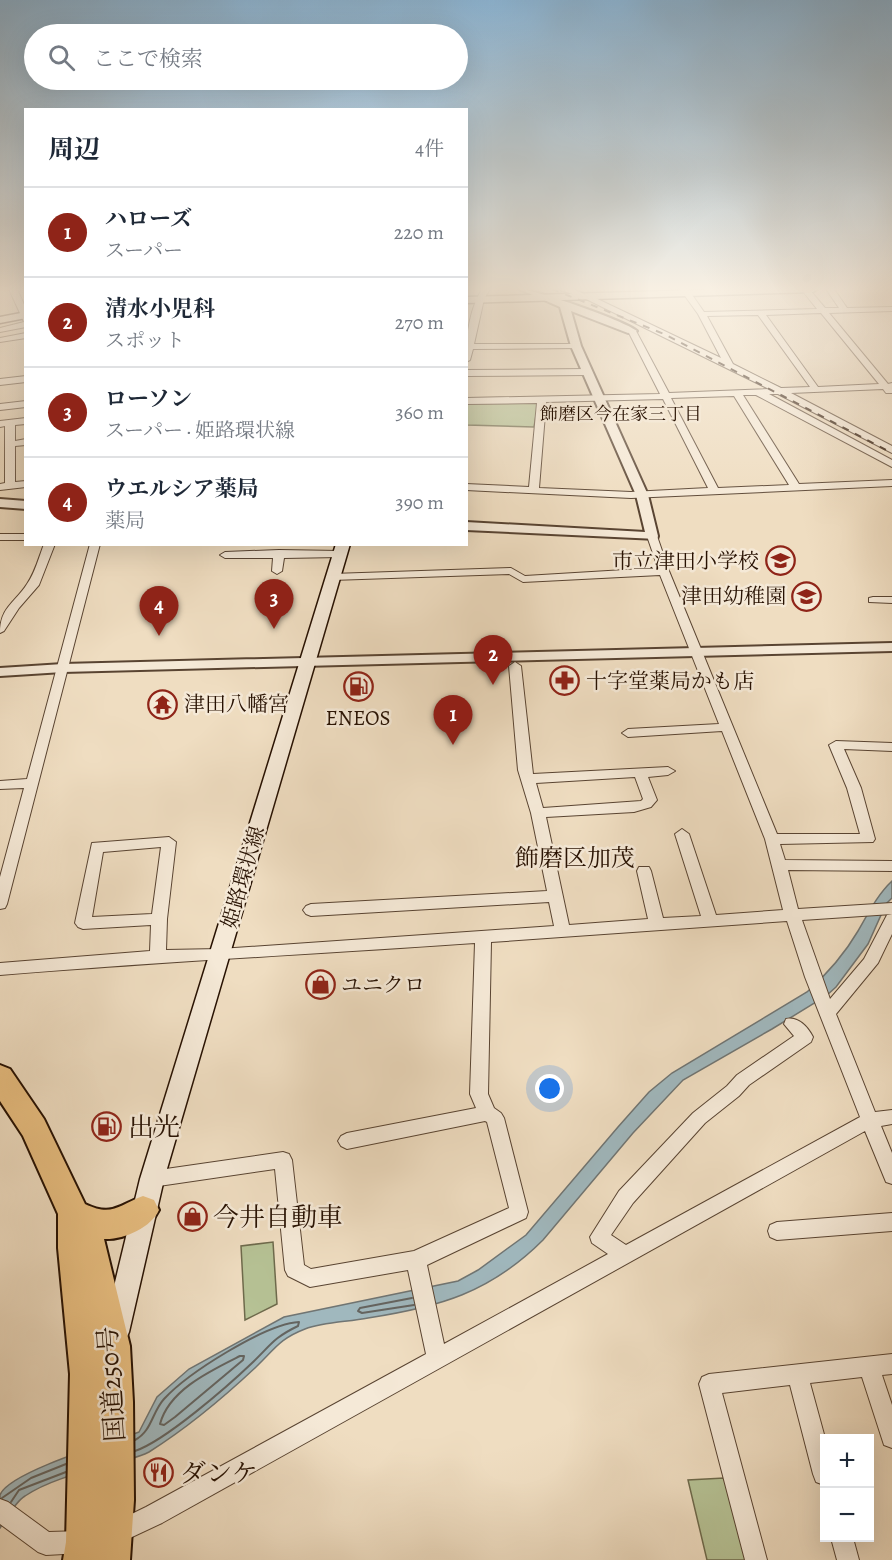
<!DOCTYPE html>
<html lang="ja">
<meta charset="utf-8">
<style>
body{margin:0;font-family:Alegreya,"Noto Serif JP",serif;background:#f2f2f3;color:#1f2937}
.controls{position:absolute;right:18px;bottom:18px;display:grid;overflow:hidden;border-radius:0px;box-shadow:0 6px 24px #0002}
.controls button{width:54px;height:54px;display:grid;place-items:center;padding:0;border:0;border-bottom:2px solid #e0e1e3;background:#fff;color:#1f2937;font:30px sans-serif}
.you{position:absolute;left:550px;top:1089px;width:21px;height:21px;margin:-15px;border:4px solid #fff;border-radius:50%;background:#1a73e8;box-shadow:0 0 0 9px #1a73e833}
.badge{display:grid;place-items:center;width:39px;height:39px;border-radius:50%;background:#8f2418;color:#fff;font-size:20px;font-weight:700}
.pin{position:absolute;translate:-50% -50px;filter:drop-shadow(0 2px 3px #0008)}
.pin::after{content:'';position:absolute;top:32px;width:21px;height:18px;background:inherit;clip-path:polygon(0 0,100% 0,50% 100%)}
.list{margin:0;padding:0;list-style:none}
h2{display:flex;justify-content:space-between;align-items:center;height:78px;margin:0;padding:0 24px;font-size:26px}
h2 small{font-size:20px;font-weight:400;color:#747a83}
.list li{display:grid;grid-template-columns:39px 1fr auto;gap:18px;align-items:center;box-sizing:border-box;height:90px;padding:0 24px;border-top:2px solid #e0e1e3}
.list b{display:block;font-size:22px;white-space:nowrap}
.list p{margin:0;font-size:20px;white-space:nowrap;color:#747a83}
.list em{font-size:20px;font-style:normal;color:#747a83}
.icon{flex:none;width:33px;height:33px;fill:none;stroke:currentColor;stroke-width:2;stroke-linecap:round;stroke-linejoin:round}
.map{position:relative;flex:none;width:892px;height:1560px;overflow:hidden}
.search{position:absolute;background:#fff;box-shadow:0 6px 24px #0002;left:24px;top:24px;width:444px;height:66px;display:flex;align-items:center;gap:15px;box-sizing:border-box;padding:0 21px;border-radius:33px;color:#747a83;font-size:22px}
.panel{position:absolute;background:#fff;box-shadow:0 6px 24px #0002;left:24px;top:108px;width:444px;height:438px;border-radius:0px}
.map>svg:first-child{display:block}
.green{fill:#b6c295;stroke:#6e6a4c;stroke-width:1.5}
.water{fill:#a0b8be;stroke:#707573;stroke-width:1.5}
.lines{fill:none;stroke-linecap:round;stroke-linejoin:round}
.shore{stroke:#646460;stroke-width:2}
.minor-casing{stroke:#594432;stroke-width:2}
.tertiary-casing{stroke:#594432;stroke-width:4}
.secondary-casing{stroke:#271102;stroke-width:3}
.trunk-casing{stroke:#271102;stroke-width:4}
.minor{fill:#f5e9d7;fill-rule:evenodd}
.tertiary{fill:#f5e9d7;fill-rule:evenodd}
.secondary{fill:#f5e9d7;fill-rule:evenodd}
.trunk{fill:#e8be80;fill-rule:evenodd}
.rail{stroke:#271102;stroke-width:2;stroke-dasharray:7 7;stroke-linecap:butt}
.labels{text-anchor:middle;stroke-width:5;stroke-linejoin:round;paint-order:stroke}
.far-neighbourhood-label{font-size:18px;fill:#271102;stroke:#f5e9d7}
.poi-label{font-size:21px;fill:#271102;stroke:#f5e9d7;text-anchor:start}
.street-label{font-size:21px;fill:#271102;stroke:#f5e9d7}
.quarter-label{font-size:24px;fill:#271102;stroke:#f5e9d7}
.near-poi-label{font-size:26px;fill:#271102;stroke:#f5e9d7;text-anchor:start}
.near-street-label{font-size:26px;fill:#271102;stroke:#f5e9d7}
</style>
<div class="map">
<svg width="892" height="1560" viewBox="0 0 892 1560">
<rect width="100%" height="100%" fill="#efddc1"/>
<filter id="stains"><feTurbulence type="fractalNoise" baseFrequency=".00333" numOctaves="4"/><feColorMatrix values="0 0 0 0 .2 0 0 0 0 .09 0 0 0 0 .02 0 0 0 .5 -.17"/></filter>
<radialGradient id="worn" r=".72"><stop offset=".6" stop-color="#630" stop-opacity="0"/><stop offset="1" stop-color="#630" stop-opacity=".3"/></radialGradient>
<g class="green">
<path d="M534 402 538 404 534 427 467 425 466 403Z"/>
<path d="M273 1242 277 1304 245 1320 241 1246Z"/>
<path d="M724 1478 747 1560H707L688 1480Z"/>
</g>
<path class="water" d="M892 881V898L886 904 868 944 836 987 826 996 772 1029 683 1080 633 1133 543 1240C490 1293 439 1307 368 1318 348 1322 324 1322 305 1329 279 1339 275 1349 256 1367 223 1398 187 1428 149 1452 140 1457 128 1459 119 1462 88 1471 52 1478 25 1496 15 1502 7 1518 0 1528 0 1519 0 1504 0 1495 8 1472 114 1441 139 1432L157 1397 189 1369 284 1317 458 1281 478 1270 526 1235 618 1127 649 1092 672 1073 807 992C827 974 844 955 858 931 868 914 877 895 892 881Z"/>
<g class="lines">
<g class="shore">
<path d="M412 1298 360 1308 358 1311 362 1313 414 1305"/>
<path d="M240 1356H244L243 1360 175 1417 164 1425 160 1424C169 1390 210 1371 240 1356Z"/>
<path d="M135 1440C152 1431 152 1412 164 1399 188 1373 265 1324 299 1322L298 1326C273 1338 271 1345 252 1363 228 1386 165 1441 135 1451"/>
<path d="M2 1498 31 1478 66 1464"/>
<path d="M11 1502 19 1490 66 1472"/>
</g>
<defs>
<g id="minor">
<path d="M9 289H17L26 309V327L0 332V328L24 322Z"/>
<path d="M482 289H490L484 299 474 344H576L580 346 576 348 473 349 470 360 466 362C466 338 469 310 482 289Z"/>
<path d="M680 289H688L704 312 817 309 801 289H809L825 308H839L826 289H834L847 308 892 307V311L829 313 888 384 892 383V393H886L883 389 791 393 892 446V453L778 394H769L892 460V467L756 395H743L799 484 892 480V486L631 498 466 490V484L529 487 537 403 466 404V398L660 394 628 331 629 329 636 331 669 393 769 389 580 296 587 294 721 358 698 314ZM821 313 879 384 818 387 766 315ZM758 315 810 387 781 388 733 364 707 316ZM734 396 789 485 718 488 671 398ZM663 399 708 488 631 492 539 488 546 402Z"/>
<path d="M26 333V338L0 342V338Z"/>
<path d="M466 370 586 369 590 372 586 375 466 376Z"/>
<path d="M26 376V382L0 385V379Z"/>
<path d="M26 401V407L0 410V404Z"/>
<path d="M26 418V424L15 425V441L26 439V445L15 446V482L26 481V487L0 490V484L5 483V426L0 427V421Z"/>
<path d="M652 533 657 536 669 571 777 834H860L847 788 829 745 836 741 892 743V751L844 749 861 788 875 839 873 842 780 844 785 860 892 861V871L788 870 798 909 892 903V934L878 963 836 1014 875 1112 892 1110V1124L881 1126 892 1153V1184L886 1182 865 1131 162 1523 115 1545 107 1542 104 1534 107 1526 146 1507 426 1354 408 1270 310 1287 288 1276 285 1270 275 1169 152 1187 146 1185 143 1179 146 1173 152 1171 283 1152 289 1154 292 1160 304 1265 311 1269 414 1251 509 1208 487 1122 485 1121 347 1149 341 1146 338 1141 341 1136 347 1133 476 1108 470 1094 475 943C317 954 158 962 0 975V963L150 951 151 925 83 929 78 927 75 923 92 843 169 837 176 842 167 919 166 950 220 949 554 926 549 902 311 916 306 914 303 910 306 906 311 904 547 891 531 813 518 770 509 666 515 662 521 666 533 774 668 767 675 771 668 775 648 777 657 800 651 807 634 812 546 817 569 925 648 919 637 871 639 867H649L651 871 663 918 701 916 675 834 682 829 689 834 716 915 783 910 765 839 722 731 628 737 622 733 628 729 719 724 660 575 523 582 509 574 332 580 326 577 332 574 511 568 525 576 658 568 647 536ZM635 777 643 799 641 801 543 808 536 783ZM161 847 152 914 92 917 103 852ZM892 914 887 915 864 959 830 999 802 920ZM787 921 805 977 860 1117 626 1245 611 1235 633 1203 705 1123 739 1096 749 1085 811 1042 813 1037C808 1027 798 1016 786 1019L784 1024 794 1036 737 1075 727 1086 693 1113 619 1191 590 1237 592 1243 608 1254 444 1344 427 1265 526 1218 528 1212 504 1118 501 1113 494 1108 488 1094 491 942Z"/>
<rect x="0" y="534" width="26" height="6"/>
<path d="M44 544H55L39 585 19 608 4 631 0 633C0 607 15 603 27 584 35 573 39 557 44 544Z"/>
<path d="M90 544H100L7 904 5 908 0 909V877L24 788 0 789V781L27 779Z"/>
<path d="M279 550 340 551 345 554 340 557 284 558 282 571 277 574 272 571 273 558H225L220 555 225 552Z"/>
<path d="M873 597H892V603L869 602V598Z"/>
<path d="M892 1213V1231L777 1240 770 1237 768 1231 770 1225 777 1222Z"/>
<path d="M892 1354V1374L882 1375 892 1405V1448L884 1445 862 1377 810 1383 825 1438 824 1485 816 1482 813 1474 790 1385 722 1393 767 1560H745L699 1384 702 1377 709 1374Z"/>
<path d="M0 1499 8 1502 49 1532 82 1531 90 1534 93 1542 90 1550 82 1553 46 1555 38 1552 0 1524Z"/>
<path d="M831 1538H853L859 1560H837Z"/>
</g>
<g id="tertiary">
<path d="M519 289C534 289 625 321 637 331L628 333 571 311 581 346 648 495 658 536 657 539 466 530V522L645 532 636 495 571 346 560 307Z"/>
<path d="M560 289H572L589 296 581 298Z"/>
<path d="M0 499 26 501V509L0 507Z"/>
<path d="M892 643V651L63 672 0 676V668L63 664Z"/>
</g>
<g id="secondary">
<path d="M729 289H818L813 292 466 303V297Z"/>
<path d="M26 312V318L0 323V317Z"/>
<path d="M336 544H350L164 1179 129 1332 125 1341 116 1345 107 1341 103 1332 140 1179Z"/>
</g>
<path id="trunk" d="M0 1065 10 1069 44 1119 85 1204C112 1217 119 1205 143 1196L154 1200 159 1210C151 1228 123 1240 104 1239L130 1346 133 1402 134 1500 130 1560H63L66 1542 70 1374 58 1248V1214L23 1136 0 1101Z"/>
</defs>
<use href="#minor" class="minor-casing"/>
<use href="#tertiary" class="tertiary-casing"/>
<use href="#secondary" class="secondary-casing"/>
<use href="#trunk" class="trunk-casing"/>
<use href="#minor" class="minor"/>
<use href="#tertiary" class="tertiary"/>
<use href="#secondary" class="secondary"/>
<use href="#trunk" class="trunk"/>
<path class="rail" d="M552 289 664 334 892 453"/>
</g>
<linearGradient id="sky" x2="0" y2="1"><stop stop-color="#8bb6d7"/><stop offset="0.57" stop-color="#f8f0e3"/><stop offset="1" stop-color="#f8f0e3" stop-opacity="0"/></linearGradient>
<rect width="892" height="507" fill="url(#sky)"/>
<defs>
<symbol id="school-ring" viewBox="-11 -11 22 22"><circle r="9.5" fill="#f5e9d7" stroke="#8f2418" stroke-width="1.5"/><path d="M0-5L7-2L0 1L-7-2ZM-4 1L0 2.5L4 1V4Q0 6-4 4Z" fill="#8f2418"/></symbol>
<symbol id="pharmacy-ring" viewBox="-11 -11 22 22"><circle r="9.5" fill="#f5e9d7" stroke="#8f2418" stroke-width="1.5"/><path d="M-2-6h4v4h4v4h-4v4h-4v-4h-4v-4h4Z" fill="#8f2418"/></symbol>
<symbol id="fuel-ring" viewBox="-11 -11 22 22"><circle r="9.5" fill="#f5e9d7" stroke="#8f2418" stroke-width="1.5"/><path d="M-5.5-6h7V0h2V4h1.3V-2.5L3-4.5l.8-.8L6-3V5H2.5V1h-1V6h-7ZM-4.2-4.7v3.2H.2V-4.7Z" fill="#8f2418"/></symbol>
<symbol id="temple-ring" viewBox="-11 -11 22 22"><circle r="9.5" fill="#f5e9d7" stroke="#8f2418" stroke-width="1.5"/><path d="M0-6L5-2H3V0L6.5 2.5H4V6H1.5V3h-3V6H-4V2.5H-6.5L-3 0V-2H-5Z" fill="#8f2418"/></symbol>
<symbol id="shop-ring" viewBox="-11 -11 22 22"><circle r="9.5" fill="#f5e9d7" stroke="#8f2418" stroke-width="1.5"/><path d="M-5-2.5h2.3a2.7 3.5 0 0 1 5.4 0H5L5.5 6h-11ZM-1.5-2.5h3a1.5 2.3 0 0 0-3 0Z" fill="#8f2418"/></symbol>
<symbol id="restaurant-ring" viewBox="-11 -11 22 22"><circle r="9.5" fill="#f5e9d7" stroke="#8f2418" stroke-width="1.5"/><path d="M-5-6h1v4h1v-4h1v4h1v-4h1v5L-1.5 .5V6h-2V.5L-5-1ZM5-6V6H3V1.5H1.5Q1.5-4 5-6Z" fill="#8f2418"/></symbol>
</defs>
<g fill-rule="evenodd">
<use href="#school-ring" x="764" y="544" width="33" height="33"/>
<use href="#school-ring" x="790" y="580" width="33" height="33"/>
<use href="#pharmacy-ring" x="548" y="664" width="33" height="33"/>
<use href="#fuel-ring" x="342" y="670" width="33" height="33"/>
<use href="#temple-ring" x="146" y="688" width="33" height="33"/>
<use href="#shop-ring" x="304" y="968" width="33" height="33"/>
<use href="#fuel-ring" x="90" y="1110" width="33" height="33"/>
<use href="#shop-ring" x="176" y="1200" width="33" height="33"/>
<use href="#restaurant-ring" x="142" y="1456" width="33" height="33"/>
</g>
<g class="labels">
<g class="far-neighbourhood-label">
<text x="621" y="420">飾磨区今在家三丁目</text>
</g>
<g class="poi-label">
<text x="759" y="568" text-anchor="end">市立津田小学校</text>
<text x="786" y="603" text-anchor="end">津田幼稚園</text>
<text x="586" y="688">十字堂薬局かも店</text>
<text x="184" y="711">津田八幡宮</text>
<text x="358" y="725" text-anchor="middle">ENEOS</text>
<text x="341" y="992">ユニクロ</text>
</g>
<g class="street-label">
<text transform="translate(243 877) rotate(-74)" y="7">姫路環状線</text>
</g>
<g class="quarter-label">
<text x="575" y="866">飾磨区加茂</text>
</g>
<g class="near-poi-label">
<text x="128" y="1136">出光</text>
<text x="213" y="1226">今井自動車</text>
<text x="180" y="1482">ダンケ</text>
</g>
<g class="near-street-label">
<text transform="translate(111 1384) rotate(-94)" y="9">国道250号</text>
</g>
</g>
<rect width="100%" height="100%" filter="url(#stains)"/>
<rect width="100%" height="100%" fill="url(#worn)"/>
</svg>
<div class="controls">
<button>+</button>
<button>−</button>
</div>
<div class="you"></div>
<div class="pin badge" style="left:453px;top:745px">1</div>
<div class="pin badge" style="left:493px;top:685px">2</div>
<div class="pin badge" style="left:274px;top:629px">3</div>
<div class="pin badge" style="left:159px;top:636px">4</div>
<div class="search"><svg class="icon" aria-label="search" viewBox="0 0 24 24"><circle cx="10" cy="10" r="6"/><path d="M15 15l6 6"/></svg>ここで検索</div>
<section class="panel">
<h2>周辺<small>4件</small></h2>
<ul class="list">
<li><span class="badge">1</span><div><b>ハローズ</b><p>スーパー</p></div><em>220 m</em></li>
<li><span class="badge">2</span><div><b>清水小児科</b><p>スポット</p></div><em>270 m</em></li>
<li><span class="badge">3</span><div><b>ローソン</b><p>スーパー · 姫路環状線</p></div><em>360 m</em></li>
<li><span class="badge">4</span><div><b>ウエルシア薬局</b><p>薬局</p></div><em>390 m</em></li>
</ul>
</section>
</div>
